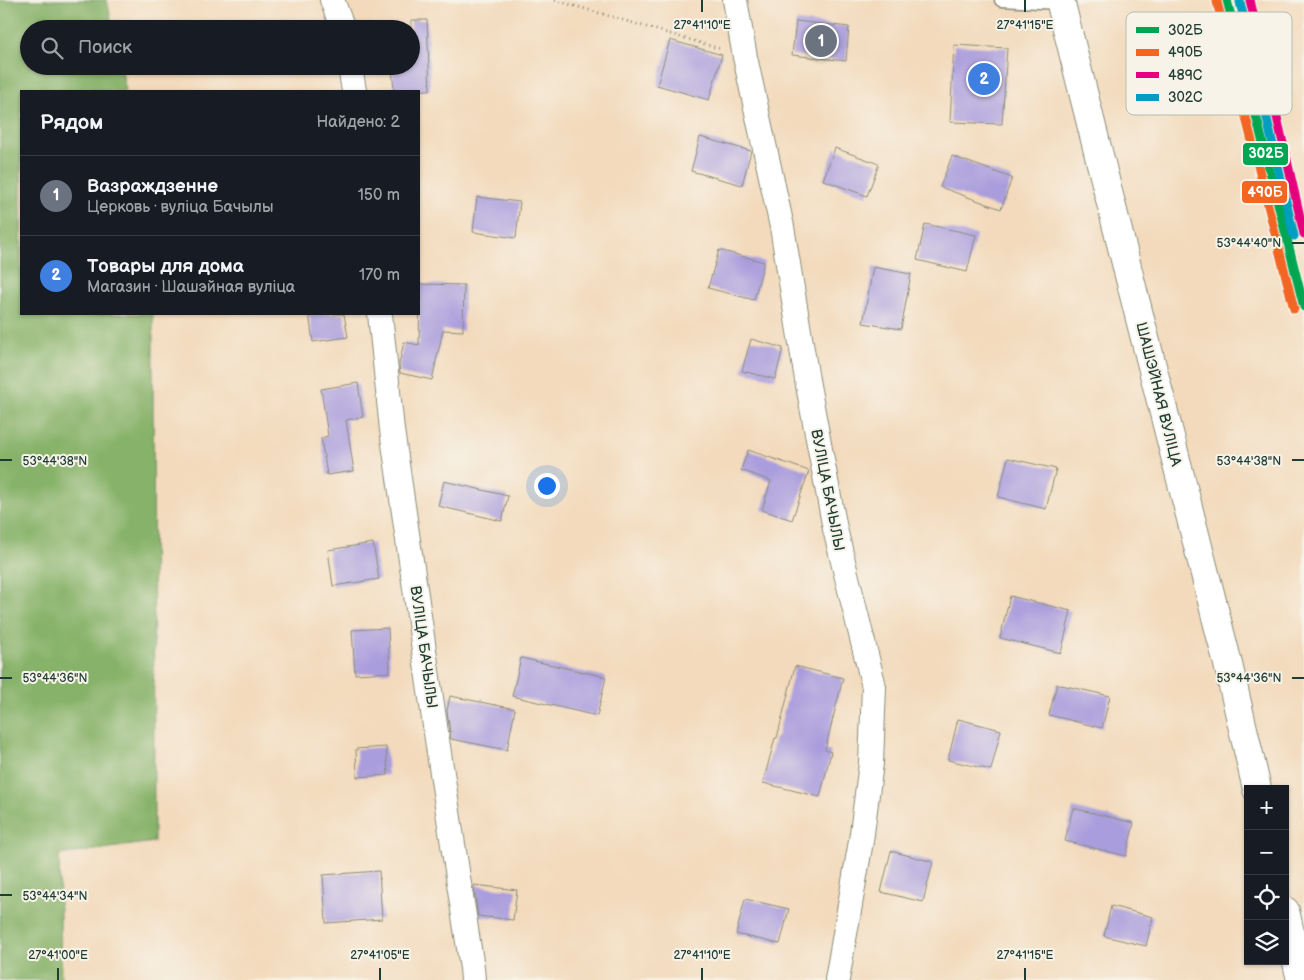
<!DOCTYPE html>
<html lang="ru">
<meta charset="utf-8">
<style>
body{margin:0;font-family:"Balsamiq Sans",sans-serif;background:#242831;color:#f1f3f6}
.controls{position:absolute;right:15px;bottom:15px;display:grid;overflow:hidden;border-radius:0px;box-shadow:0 1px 4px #0004}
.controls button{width:45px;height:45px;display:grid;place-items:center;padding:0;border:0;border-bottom:1px solid #363941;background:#171b24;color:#f1f3f6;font:25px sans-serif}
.you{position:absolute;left:546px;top:485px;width:18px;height:18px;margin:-12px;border:4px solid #fff;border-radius:50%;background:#1a73e8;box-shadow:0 0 0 8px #1a73e833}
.badge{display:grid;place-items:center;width:32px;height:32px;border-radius:50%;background:#d690ce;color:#fff;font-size:16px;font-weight:700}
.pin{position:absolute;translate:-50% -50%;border:2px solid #fff;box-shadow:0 1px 5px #0006}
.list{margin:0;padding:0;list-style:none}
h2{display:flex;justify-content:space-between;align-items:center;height:65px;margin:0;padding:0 20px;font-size:21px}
h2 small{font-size:16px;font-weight:400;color:#9ea1a6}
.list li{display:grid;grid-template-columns:32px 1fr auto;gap:15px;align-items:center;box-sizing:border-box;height:80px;padding:0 20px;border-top:1px solid #363941}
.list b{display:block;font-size:19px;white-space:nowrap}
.list p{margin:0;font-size:16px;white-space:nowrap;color:#9ea1a6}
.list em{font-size:16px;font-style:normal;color:#9ea1a6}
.icon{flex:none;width:28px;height:28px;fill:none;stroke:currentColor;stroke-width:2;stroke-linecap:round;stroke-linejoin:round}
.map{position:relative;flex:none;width:1304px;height:980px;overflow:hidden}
.search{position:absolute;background:#171b24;box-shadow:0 1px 4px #0004;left:20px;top:20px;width:400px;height:55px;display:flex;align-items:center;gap:12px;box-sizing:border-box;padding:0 18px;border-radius:28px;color:#9ea1a6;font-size:19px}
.panel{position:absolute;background:#171b24;box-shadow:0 1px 4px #0004;left:20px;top:90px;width:400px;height:225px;border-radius:0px}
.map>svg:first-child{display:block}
.forest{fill:#87b269;stroke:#53784e}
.building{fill:#aa9ddd}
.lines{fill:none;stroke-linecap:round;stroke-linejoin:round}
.service-casing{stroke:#898c78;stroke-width:15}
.minor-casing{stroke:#898c78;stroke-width:26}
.secondary-casing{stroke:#898c78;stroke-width:30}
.path{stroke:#898c78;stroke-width:3;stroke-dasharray:1 4;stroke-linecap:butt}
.service{stroke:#fff;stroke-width:12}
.minor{stroke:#fff;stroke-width:24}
.secondary{stroke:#fff;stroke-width:28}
.rail-1-casing{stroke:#f7f3e8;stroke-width:12}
.rail-2-casing{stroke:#f7f3e8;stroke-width:12}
.rail-3-casing{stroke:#f7f3e8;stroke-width:12}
.rail-4-casing{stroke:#f7f3e8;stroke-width:12}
.rail-1{stroke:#00a651;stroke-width:9}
.rail-2{stroke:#f26522;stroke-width:9}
.rail-3{stroke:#e5007d;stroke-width:9}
.rail-4{stroke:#039ebf;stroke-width:9}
.ticks{fill:none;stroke:#1f3d34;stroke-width:2}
.labels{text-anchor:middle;stroke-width:4;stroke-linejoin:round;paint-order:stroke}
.street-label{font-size:15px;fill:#1f3d34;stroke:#f7f3e8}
.key{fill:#f7f3e8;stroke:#b6bcb2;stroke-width:1}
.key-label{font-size:14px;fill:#1f3d34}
.ticks-label{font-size:12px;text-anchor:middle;fill:#1f3d34;stroke:#f7f3e8;stroke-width:4;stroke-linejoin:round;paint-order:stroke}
.line-badge{stroke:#f7f3e8;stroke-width:2}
.badge-label{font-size:14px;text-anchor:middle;font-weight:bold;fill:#fff}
</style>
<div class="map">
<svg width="1304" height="980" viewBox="0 0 1304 980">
<rect width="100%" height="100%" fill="#f7f3e8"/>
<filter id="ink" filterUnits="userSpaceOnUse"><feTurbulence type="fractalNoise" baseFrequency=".02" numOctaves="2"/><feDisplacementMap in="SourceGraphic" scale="10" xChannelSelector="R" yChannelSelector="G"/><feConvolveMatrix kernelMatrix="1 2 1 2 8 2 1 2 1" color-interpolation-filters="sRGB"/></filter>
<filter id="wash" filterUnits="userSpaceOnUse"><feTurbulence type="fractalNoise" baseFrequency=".0096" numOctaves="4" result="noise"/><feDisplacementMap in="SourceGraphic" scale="20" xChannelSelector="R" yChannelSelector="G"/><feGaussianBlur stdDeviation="1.12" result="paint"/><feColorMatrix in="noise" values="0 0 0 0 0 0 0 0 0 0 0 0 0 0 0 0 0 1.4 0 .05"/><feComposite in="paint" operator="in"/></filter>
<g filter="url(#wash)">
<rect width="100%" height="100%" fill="#f3dabc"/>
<path class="forest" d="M0 0H107L113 29H29V66H121L126 91H21V314H153L154 842 59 855 61 980H0Z"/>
<g id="blocks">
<g class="building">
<path d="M411 20H427L430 90 394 91 392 66H411Z"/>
<path d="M796 21 849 27 846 61 792 55Z"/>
<path d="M670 40 722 55 709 100 657 85Z"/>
<path d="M954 45 1007 48 1002 124 950 122Z"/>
<path d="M700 137 751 151 742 185 691 171Z"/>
<path d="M835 148 879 164 867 196 823 180Z"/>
<path d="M952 156 1012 178 1001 209 940 187Z"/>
<path d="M477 197 520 202 516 238 473 232Z"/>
<path d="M925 224 976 235 967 272 917 260Z"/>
<path d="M719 250 764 262 754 300 708 288Z"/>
<path d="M873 267 911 274 901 329 863 323Z"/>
<path d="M420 284 464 285 463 331 443 330 432 380 400 373 399 364 404 342 419 345Z"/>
<path d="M309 314H344L348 337 313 342Z"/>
<path d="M751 339 783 348 775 379 742 371Z"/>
<path d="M358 383 363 417 346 420 354 471 327 475 321 438 328 436 321 389Z"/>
<path d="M748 450 809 471 792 520 762 510 771 481 741 470Z"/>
<path d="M1008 458 1056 469 1046 509 998 497Z"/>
<path d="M444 481 508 496 502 521 438 506Z"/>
<path d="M373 543 379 579 333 586 328 550Z"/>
<path d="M1010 596 1071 611 1061 653 1000 638Z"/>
<path d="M388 628 390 672 355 674 352 630Z"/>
<path d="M521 658 606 677 597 716 512 696Z"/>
<path d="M795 666 843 678 825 750 831 752 820 797 763 783 775 738H777Z"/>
<path d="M1057 684 1110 696 1102 728 1049 715Z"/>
<path d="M450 696 515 709 507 750 451 739 447 711Z"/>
<path d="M958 719 1001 730 991 770 948 760Z"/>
<path d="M386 747 388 775 357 777 356 749Z"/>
<path d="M1073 808 1134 823 1126 856 1065 841Z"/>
<path d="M891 851 933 862 923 902 881 892Z"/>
<path d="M379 871 382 919 326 923 323 875Z"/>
<path d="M474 885 517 890 513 920 478 916 474 889Z"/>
<path d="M745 899 789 909 780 944 736 934Z"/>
<path d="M1111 906 1153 917 1146 946 1104 936Z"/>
</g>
</g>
</g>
<g filter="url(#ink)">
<use href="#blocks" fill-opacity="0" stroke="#898c78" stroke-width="1"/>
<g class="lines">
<defs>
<path id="service" d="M1001 0 1060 3"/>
<g id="minor">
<path d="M332 0 343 29"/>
<path d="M735 0 745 57 782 227 807 380 835 529 874 687 871 763 861 841 837 980"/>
<path d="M350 66 354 91"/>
<path d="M380 314 392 430 440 760 472 968 473 980"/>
</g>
<g id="secondary">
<path d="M1060 0 1138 311 1227 660 1257 789"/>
<path d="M1285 911 1301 980"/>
</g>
</defs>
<use href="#service" class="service-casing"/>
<use href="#minor" class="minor-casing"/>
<use href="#secondary" class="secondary-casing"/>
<path class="path" d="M555 0 721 49"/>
<use href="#service" class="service"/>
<use href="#minor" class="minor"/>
<use href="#secondary" class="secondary"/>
<defs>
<path id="rail-1" d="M1227 0 1304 307"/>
<path id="rail-2" d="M1217 2 1294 309"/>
<path id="rail-3" d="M1250 0 1304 234"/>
<path id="rail-4" d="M1240 2 1294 236"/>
</defs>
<use href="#rail-1" class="rail-1-casing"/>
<use href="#rail-2" class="rail-2-casing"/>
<use href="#rail-3" class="rail-3-casing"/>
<use href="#rail-4" class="rail-4-casing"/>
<use href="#rail-1" class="rail-1"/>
<use href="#rail-2" class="rail-2"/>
<use href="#rail-3" class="rail-3"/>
<use href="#rail-4" class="rail-4"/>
</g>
</g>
<path class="ticks" d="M702 0V12M1025 0V12M1292 243H1304M0 460H12M1292 460H1304M0 678H12M1292 678H1304M0 895H12M58 968V980M380 968V980M702 968V980M1025 968V980"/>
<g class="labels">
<g class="street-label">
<text transform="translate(1159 394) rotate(76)" y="5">ШАШЭЙНАЯ ВУЛІЦА</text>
<text transform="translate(828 490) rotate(79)" y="5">ВУЛІЦА БАЧЫЛЫ</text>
<text transform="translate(424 647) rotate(82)" y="5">ВУЛІЦА БАЧЫЛЫ</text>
</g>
</g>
<rect x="1126" y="12" width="166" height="103" rx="8" class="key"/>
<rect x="1136" y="27" width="23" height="6" fill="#00a651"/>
<rect x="1136" y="49" width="23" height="7" fill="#f26522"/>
<rect x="1136" y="72" width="23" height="6" fill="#e5007d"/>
<rect x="1136" y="94" width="23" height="7" fill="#039ebf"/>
<g class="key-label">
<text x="1168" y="35">302Б</text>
<text x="1168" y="57">490Б</text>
<text x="1168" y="80">489С</text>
<text x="1168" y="102">302С</text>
</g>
<g class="ticks-label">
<text x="702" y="29">27°41'10"E</text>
<text x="1025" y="29">27°41'15"E</text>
<text x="1249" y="247">53°44'40"N</text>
<text x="55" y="465">53°44'38"N</text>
<text x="1249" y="465">53°44'38"N</text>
<text x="55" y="682">53°44'36"N</text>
<text x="1249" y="682">53°44'36"N</text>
<text x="55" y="900">53°44'34"N</text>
<text x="58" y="959">27°41'00"E</text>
<text x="380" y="959">27°41'05"E</text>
<text x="702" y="959">27°41'10"E</text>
<text x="1025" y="959">27°41'15"E</text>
</g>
<g class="line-badge">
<rect x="1242" y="142" width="47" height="24" rx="5" fill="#00a651"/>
<rect x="1241" y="180" width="47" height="24" rx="5" fill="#f26522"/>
</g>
<g class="badge-label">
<text x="1266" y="158">302Б</text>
<text x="1265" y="197">490Б</text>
</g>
</svg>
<div class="controls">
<button>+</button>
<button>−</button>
<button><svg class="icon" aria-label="locate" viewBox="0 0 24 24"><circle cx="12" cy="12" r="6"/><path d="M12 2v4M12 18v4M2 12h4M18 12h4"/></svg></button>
<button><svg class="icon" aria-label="layers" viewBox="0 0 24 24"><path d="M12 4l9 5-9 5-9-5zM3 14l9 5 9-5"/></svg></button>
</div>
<div class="you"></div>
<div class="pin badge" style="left:821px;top:41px;background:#6b7280">1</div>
<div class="pin badge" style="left:984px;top:79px;background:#3f7fe0">2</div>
<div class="search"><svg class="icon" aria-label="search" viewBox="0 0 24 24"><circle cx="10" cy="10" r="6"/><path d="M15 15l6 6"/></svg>Поиск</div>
<section class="panel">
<h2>Рядом<small>Найдено: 2</small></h2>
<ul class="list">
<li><span class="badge" style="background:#6b7280">1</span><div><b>Вазраждзенне</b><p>Церковь · вуліца Бачылы</p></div><em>150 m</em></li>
<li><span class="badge" style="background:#3f7fe0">2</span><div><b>Товары для дома</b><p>Магазин · Шашэйная вуліца</p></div><em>170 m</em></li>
</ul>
</section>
</div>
